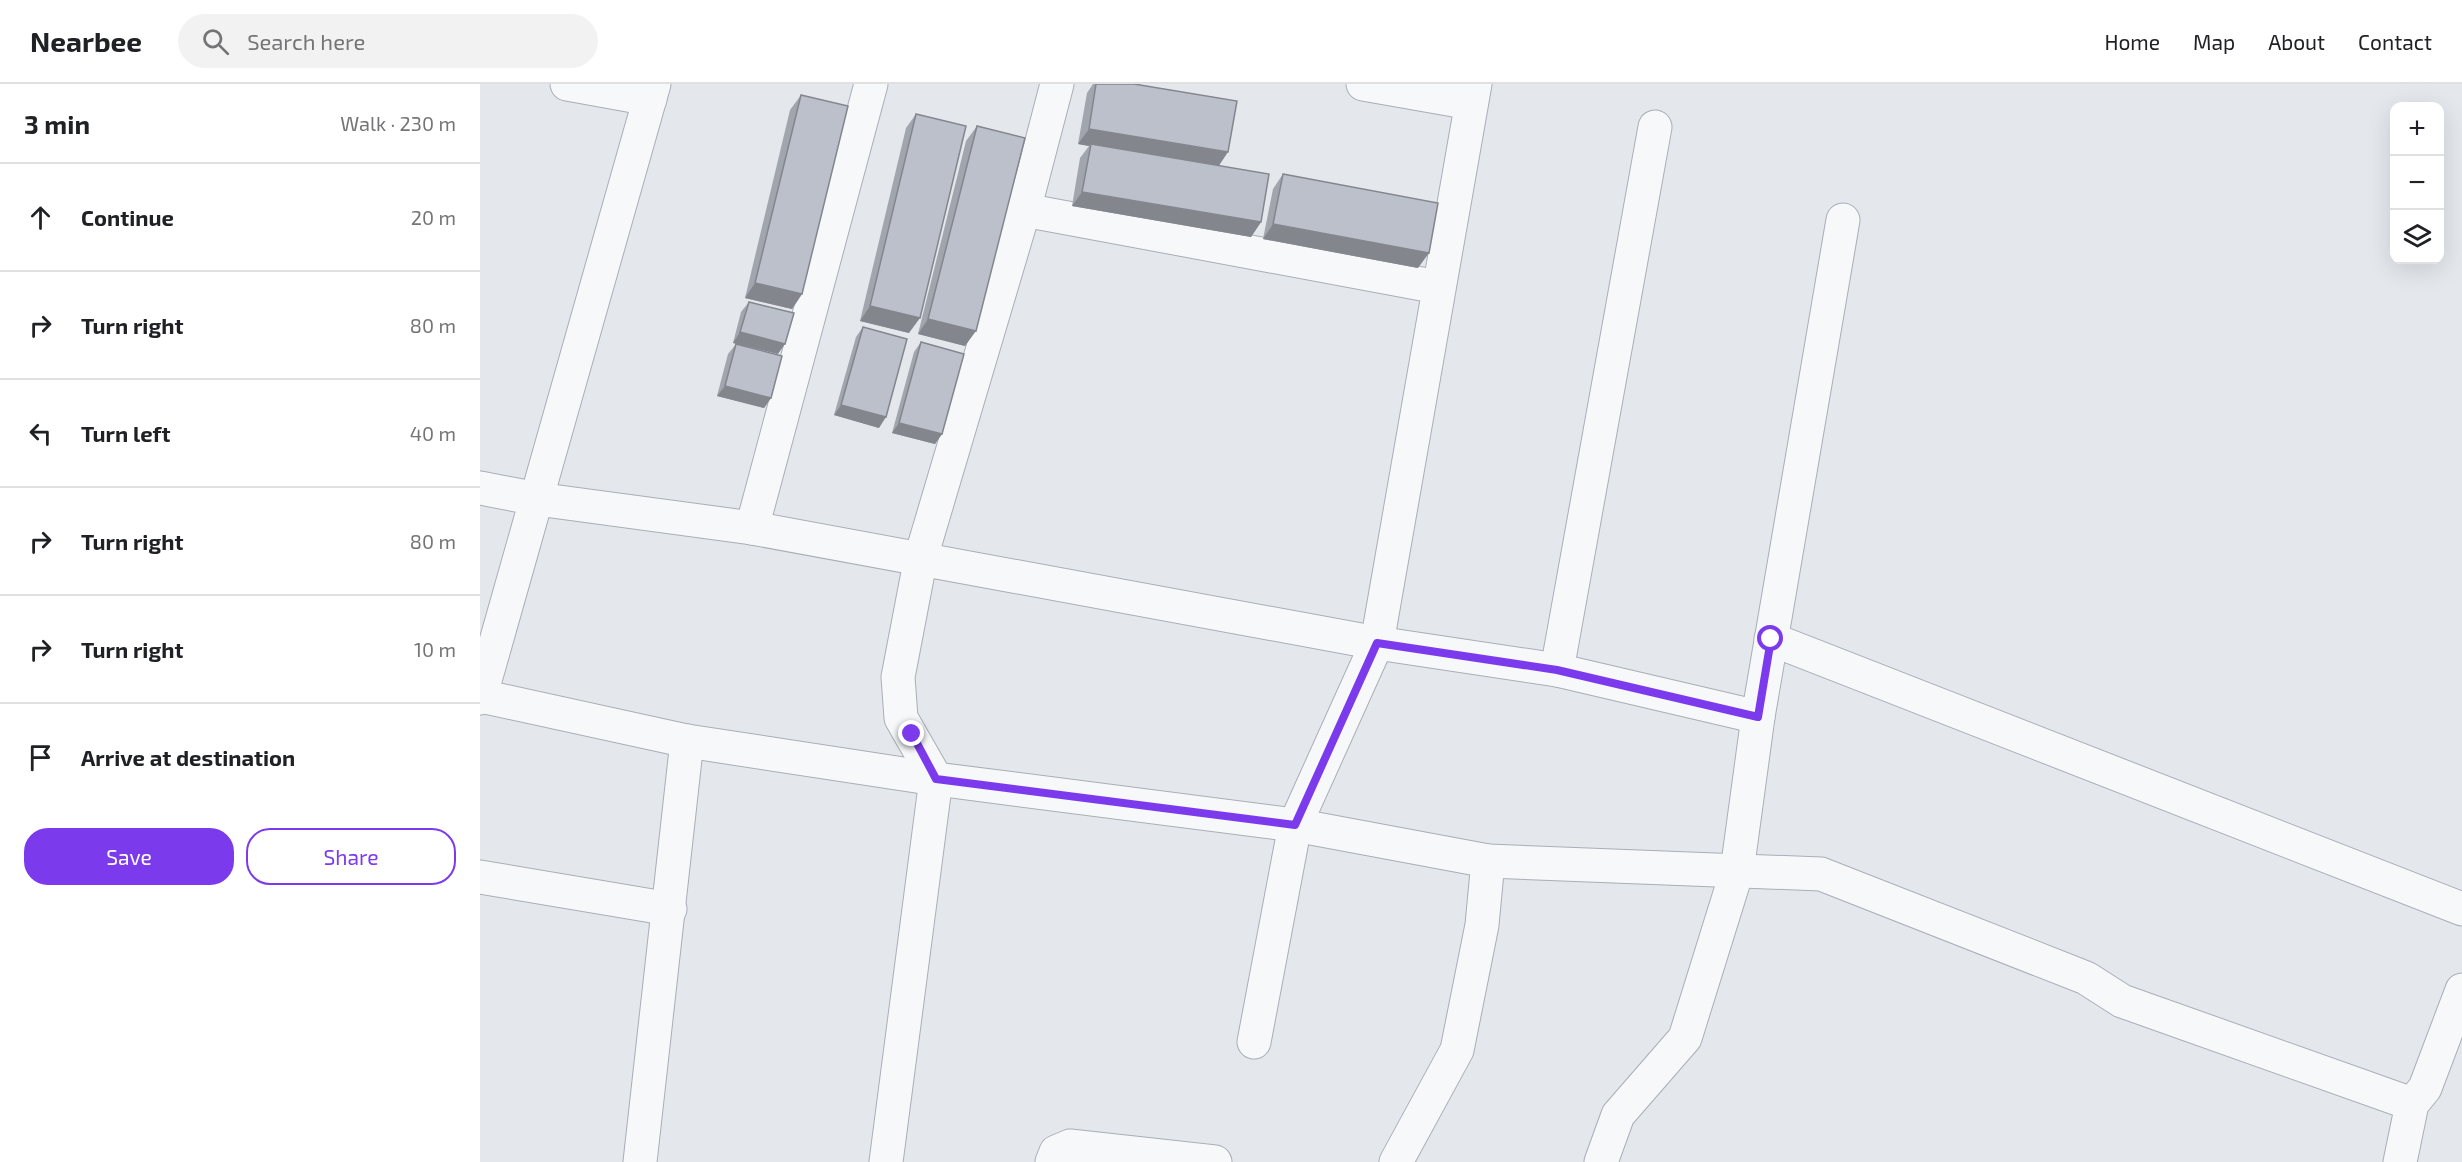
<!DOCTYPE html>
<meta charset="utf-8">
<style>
body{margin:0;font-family:"Exo 2",sans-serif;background:#f2f2f2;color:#202124}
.controls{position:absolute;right:18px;top:18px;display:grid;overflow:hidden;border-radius:12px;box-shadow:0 6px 24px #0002}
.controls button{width:54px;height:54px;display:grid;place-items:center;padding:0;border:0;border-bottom:2px solid #e0e0e0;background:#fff;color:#202124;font:30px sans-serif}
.stop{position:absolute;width:18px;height:18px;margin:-14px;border:4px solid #7c3aed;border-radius:50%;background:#fff}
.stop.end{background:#7c3aed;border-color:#fff;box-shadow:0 2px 6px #0008}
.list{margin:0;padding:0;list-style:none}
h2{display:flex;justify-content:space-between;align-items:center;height:78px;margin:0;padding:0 24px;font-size:26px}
h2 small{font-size:20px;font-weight:400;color:#757577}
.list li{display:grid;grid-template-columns:39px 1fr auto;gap:18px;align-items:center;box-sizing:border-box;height:108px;padding:0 24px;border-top:2px solid #e0e0e0}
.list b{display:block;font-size:22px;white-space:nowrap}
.list em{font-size:20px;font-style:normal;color:#757577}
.actions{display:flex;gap:12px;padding:18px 24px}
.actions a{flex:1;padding:14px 0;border:2px solid #7c3aed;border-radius:24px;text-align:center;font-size:21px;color:#7c3aed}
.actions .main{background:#7c3aed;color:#fff}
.icon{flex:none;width:33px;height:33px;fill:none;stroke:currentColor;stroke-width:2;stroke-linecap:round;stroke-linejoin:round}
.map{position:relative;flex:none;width:1982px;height:1078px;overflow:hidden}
header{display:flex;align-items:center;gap:36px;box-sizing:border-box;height:84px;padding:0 30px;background:#fff;border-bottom:2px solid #e0e0e0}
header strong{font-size:28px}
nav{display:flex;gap:33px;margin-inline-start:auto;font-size:21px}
.search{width:420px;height:54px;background:#f2f2f2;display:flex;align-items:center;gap:15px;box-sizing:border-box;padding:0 21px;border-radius:33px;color:#757577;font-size:22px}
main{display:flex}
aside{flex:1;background:#fff}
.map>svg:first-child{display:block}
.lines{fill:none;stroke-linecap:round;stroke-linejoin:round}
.minor-casing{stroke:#a9aeb7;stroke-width:35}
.minor{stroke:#f7f8fa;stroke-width:33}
.wall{fill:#a1a5ae}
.shaded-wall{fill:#83868d}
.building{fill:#bbc0ca;stroke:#83868d;stroke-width:1.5}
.route{stroke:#7c3aed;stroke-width:8}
</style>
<header>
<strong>Nearbee</strong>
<div class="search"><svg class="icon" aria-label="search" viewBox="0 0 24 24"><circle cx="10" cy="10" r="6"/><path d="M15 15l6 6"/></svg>Search here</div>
<nav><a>Home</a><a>Map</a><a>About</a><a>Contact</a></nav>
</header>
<main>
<aside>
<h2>3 min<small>Walk · 230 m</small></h2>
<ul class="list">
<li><svg class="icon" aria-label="ahead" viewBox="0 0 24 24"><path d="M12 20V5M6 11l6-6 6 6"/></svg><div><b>Continue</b></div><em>20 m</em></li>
<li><svg class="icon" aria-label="right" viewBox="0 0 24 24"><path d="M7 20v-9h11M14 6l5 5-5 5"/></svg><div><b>Turn right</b></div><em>80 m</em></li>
<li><svg class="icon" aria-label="left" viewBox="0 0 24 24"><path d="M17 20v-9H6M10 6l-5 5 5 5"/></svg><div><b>Turn left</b></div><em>40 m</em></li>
<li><svg class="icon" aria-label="right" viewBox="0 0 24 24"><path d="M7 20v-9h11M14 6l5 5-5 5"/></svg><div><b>Turn right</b></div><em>80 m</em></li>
<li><svg class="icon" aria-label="right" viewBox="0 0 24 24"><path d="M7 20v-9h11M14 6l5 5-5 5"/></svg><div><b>Turn right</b></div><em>10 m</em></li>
<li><svg class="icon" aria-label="arrive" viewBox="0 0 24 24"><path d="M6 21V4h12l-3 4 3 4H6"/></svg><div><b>Arrive at destination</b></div></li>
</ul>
<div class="actions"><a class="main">Save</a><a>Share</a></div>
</aside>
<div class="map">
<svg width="1982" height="1078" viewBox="0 0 1982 1078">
<rect width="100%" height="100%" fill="#e4e7ec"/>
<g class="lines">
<defs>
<g id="minor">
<path d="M87 0 170 15"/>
<path d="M883 0 991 19"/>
<path d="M544 126 958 203"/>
<path d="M0 404 57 415 272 444 897 559 1077 586 1278 633"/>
<path d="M272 444 391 0"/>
<path d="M1291 555 1982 825"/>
<path d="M1077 586 1175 43"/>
<path d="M1 612 207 657 456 695 815 741 1008 777 1341 790 1606 894 1642 917 1932 1020"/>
<path d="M0 614 174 0"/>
<path d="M0 793 190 825"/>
<path d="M774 958 815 741 897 559 995 0"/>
<path d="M160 1078 207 657"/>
<path d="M406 1078 456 695 421 634 418 593 441 473 544 126 577 0"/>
<path d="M572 1078 576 1068 590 1062 735 1078"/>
<path d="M916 1078 977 966 1002 841 1008 777"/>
<path d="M1121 1078 1138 1031 1205 954 1257 787 1278 633 1363 136"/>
<path d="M1920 1078 1932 1020 1945 1004 1982 906"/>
</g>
</defs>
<use href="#minor" class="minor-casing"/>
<use href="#minor" class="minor"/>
</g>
<g class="wall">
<path d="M613 0H654L739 82 781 138 771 153 592 122 600 74 609 62 598 60 607 9Z"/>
<path d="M321 11 322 210 312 225 265 214 310 26Z"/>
<path d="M436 30 429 249 380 237 426 44Z"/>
<path d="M497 42 485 262 438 250 486 57Z"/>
<path d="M803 90 938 184 783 155 793 105Z"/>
<path d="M269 218 298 270 253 259 261 228Z"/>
<path d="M383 243 399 344 354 331 376 253Z"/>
<path d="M441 258 462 350 455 360 412 349 434 268Z"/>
<path d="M256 260 291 314 284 324 237 312 248 270Z"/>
</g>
<g class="shaded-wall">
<path d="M609 45 748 68 738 83 611 60 609 62 598 60Z"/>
<path d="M602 108 781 138 771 153 592 122Z"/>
<path d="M793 140 949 169 938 184 783 155Z"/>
<path d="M275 199 322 210 312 225 265 214Z"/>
<path d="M390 222 440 234 429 249 380 237Z"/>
<path d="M448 235 496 247 485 262 438 250Z"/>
<path d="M260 248 305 260 298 270 253 259Z"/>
<path d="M245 302 291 314 284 324 237 312Z"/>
<path d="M361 321 406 333 399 344 354 331Z"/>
<path d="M419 339 462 350 455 360 412 349Z"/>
</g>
<g class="building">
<path d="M616 0H654L757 17 748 68 609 45Z"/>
<path d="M321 11 368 22 322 210 275 199Z"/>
<path d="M436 30 486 42 440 234 390 222Z"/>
<path d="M497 42 545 54 496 247 448 235Z"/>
<path d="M611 60 789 90 781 138 602 108Z"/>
<path d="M803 90 958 119 949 169 793 140Z"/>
<path d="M269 218 314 229 305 260 260 248Z"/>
<path d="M383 243 427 255 406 333 361 321Z"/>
<path d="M441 258 484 270 462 350 419 339Z"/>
<path d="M256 260 302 272 291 314 245 302Z"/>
</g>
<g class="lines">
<path class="route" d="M432 650 456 695 815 741 897 559 1077 586 1278 633 1291 555"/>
</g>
</svg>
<div class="controls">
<button>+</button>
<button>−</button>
<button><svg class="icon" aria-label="layers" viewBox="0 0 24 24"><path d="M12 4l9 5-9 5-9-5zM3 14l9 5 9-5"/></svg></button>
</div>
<div class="stop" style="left:1291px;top:555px"></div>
<div class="stop end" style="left:432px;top:650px"></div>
</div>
</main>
